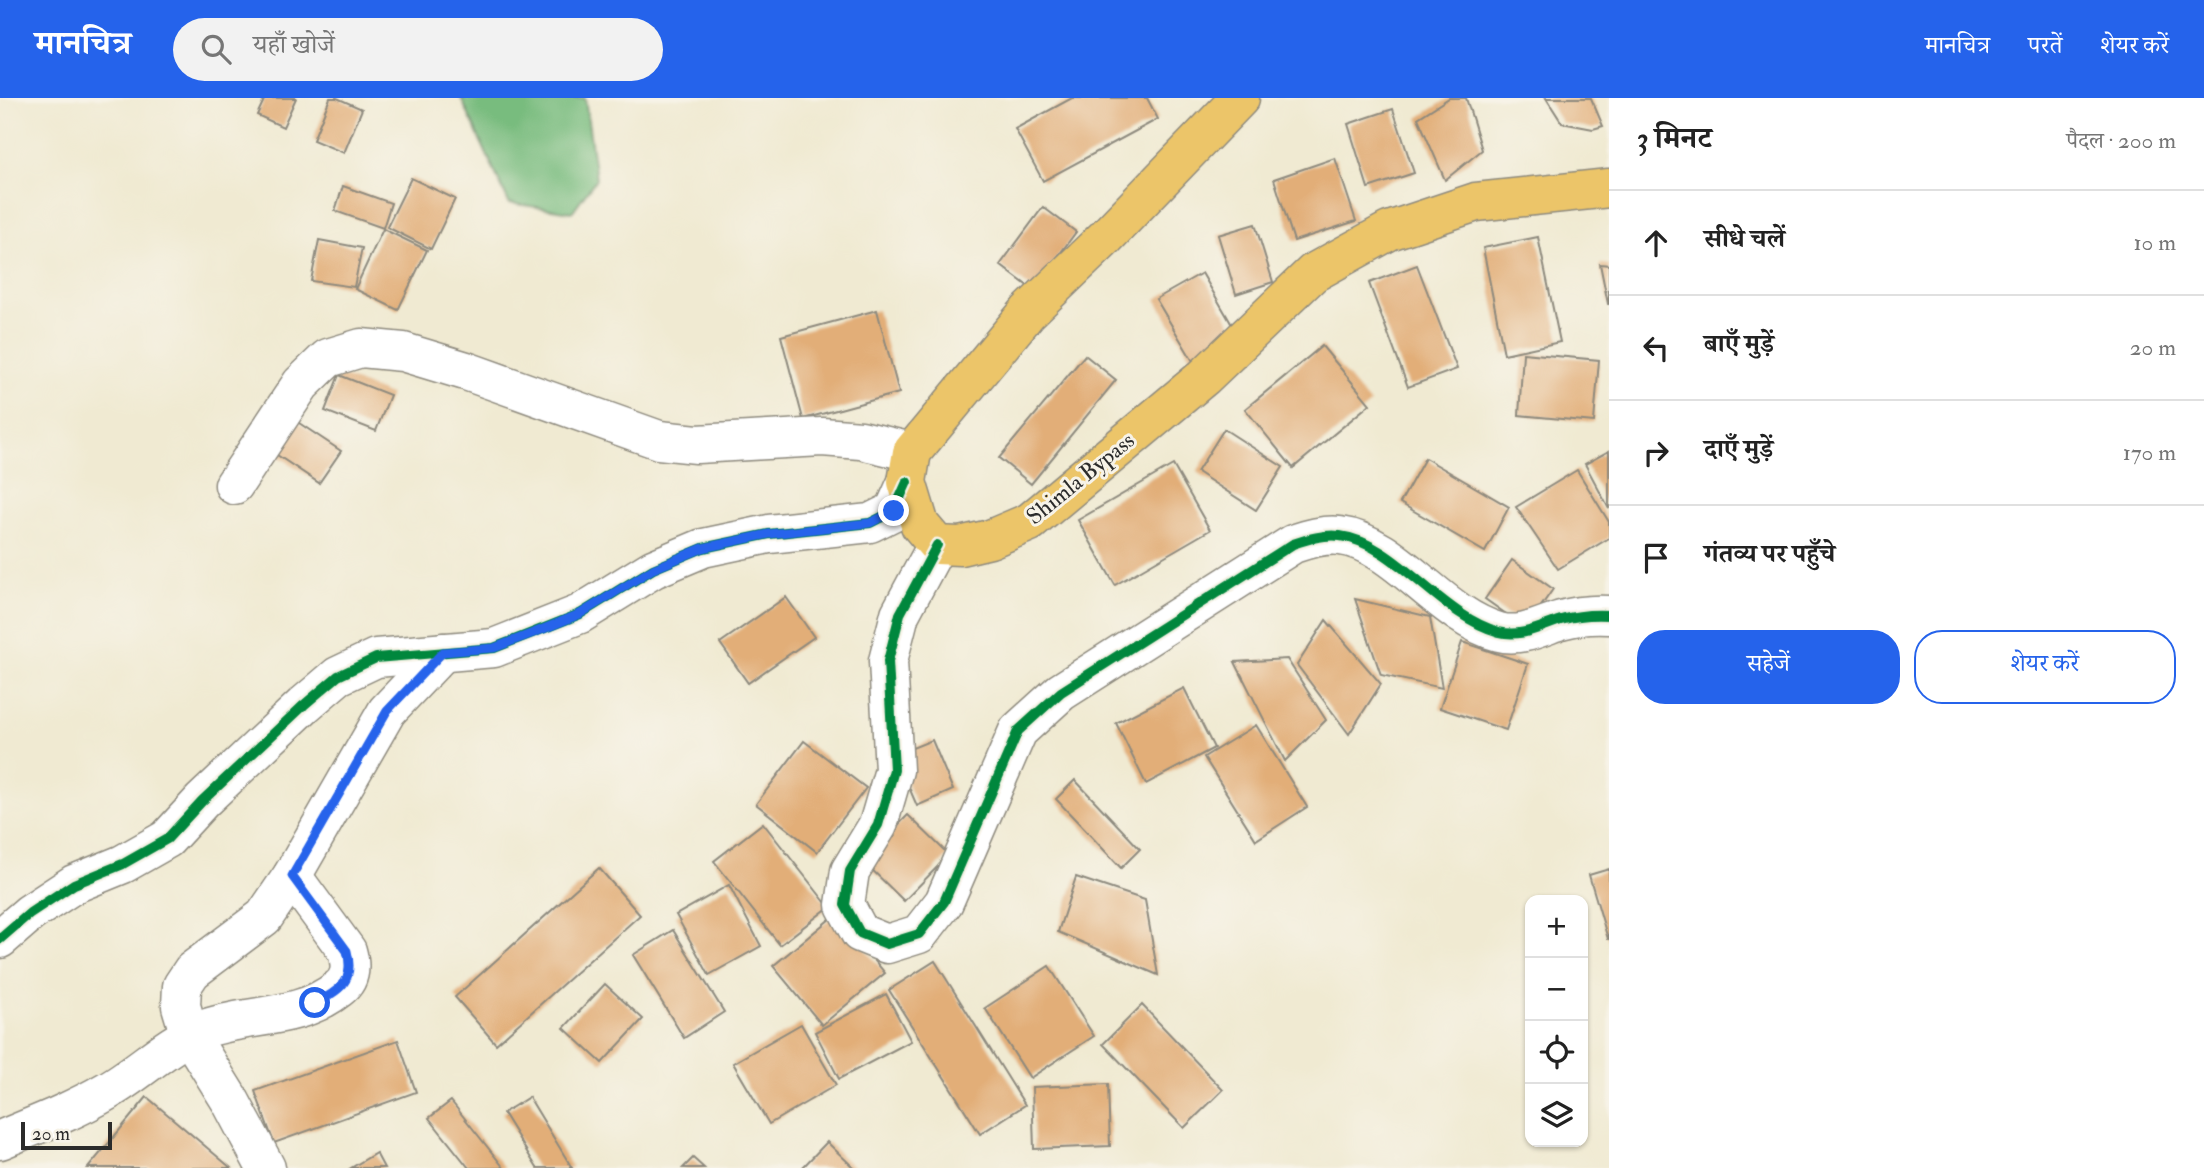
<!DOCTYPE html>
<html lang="hi">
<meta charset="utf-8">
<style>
body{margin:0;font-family:"IM FELL Double Pica","Noto Serif Devanagari",serif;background:#f2f2f2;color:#222}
.controls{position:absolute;right:21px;bottom:21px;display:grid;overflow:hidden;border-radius:14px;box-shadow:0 2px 5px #0004}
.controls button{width:63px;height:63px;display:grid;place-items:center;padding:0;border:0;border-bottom:2px solid #e0e0e0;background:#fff;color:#222;font:35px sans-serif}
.scale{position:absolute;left:21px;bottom:18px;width:91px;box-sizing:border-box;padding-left:7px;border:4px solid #2b2b2b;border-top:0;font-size:19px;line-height:24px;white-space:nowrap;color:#2b2b2b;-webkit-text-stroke:5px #f7f3e8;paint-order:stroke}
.stop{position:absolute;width:21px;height:21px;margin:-16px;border:5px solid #2563eb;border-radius:50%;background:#fff}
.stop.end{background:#2563eb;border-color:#fff;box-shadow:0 2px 7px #0008}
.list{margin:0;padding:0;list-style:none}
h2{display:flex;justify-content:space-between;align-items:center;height:91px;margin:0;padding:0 28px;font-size:30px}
h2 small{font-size:23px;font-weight:400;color:#767676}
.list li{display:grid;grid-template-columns:46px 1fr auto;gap:21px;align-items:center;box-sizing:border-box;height:105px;padding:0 28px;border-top:2px solid #e0e0e0}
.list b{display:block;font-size:26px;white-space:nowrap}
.list em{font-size:23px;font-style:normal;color:#767676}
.actions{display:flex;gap:14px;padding:21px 28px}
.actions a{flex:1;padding:16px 0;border:2px solid #2563eb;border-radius:28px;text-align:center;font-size:24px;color:#2563eb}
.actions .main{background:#2563eb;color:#fff}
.icon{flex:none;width:38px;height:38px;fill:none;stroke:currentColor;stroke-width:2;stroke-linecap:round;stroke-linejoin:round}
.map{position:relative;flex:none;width:1609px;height:1070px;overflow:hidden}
header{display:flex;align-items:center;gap:42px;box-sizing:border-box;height:98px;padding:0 35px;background:#2563eb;color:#fff}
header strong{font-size:33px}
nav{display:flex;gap:38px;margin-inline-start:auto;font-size:24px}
.search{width:490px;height:63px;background:#f2f2f2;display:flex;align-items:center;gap:18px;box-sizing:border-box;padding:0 24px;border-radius:38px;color:#767676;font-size:26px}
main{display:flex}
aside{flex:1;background:#fff}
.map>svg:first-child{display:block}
.forest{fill:#78bc7e;stroke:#527454;stroke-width:2}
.building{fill:#e2ae78}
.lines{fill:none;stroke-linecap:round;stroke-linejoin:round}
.minor-casing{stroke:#8e8a7e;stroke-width:41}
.highway-casing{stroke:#8e8a7e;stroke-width:41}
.minor{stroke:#fff;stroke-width:38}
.highway{stroke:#ecc569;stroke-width:38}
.cycleway-casing{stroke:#f7f3e8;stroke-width:15}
.cycleway{stroke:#00873e;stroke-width:10}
.route{stroke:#2563eb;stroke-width:9}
.labels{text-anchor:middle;stroke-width:6;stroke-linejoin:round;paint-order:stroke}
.street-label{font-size:23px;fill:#2b2b2b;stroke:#f7f3e8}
</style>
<header>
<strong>मानचित्र</strong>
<div class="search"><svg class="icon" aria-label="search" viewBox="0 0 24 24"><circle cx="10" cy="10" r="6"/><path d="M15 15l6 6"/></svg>यहाँ खोजें</div>
<nav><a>मानचित्र</a><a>परतें</a><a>शेयर करें</a></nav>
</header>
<main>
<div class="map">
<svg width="1609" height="1070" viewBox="0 0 1609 1070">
<rect width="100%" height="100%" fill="#f7f3e8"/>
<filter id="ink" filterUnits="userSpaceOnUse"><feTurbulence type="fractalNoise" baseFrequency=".0143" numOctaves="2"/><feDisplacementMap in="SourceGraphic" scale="14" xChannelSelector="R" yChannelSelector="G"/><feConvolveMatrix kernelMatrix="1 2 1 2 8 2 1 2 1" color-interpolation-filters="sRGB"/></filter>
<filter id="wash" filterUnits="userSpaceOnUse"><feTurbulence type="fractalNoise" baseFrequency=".00686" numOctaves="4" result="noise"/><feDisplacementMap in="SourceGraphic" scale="28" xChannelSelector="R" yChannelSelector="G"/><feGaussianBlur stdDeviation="1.57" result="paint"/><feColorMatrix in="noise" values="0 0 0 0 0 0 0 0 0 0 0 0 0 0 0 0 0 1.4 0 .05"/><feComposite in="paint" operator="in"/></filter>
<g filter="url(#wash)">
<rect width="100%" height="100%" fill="#f0ead2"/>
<path class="forest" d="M461 0H585L596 81 572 114 509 105Z"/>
<g id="blocks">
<g class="building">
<path d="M265 0H296L283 29 257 17Z"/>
<path d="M330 0H337L362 11 344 55 313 42Z"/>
<path d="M1072 0H1147L1158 21 1043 83 1015 31Z"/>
<path d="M1449 0H1466L1482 52 1445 82 1418 20Z"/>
<path d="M1546 0H1591L1603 28 1593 31 1562 25Z"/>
<path d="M1393 11 1414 75 1368 90 1348 26Z"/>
<path d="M1335 60 1356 123 1294 143 1274 81Z"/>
<path d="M411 80 455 101 431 151 387 129Z"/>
<path d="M343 88 391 105 383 130 335 113Z"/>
<path d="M1043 109 1076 134 1033 192 1000 167Z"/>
<path d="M1255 126 1273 184 1236 196 1218 137Z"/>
<path d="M383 131 427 152 398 212 355 191Z"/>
<path d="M1538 139 1560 244 1504 256 1483 150Z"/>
<path d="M319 142 362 150 354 189 311 183Z"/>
<path d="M1600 166 1609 167V206H1608Z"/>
<path d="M1417 167 1457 271 1408 289 1369 185Z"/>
<path d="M1202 175 1239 239 1194 265 1156 201Z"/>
<path d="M877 212 899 295 803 321 781 238Z"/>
<path d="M1322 248 1370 306 1293 370 1245 311Z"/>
<path d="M1523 255 1599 262 1594 324 1519 317Z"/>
<path d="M1085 257 1116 282 1031 386 999 360Z"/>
<path d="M339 277 390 297 376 333 325 313Z"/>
<path d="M296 323 341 353 319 385 274 355Z"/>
<path d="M1224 331 1283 369 1256 412 1197 374Z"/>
<path d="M1609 353V411L1585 366Z"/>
<path d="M1425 360 1509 409 1485 454 1400 405Z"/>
<path d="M1173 367 1210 432 1115 487 1078 422Z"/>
<path d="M1577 372 1609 424V440L1558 471 1516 409Z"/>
<path d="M1512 462 1553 491 1526 530 1485 501Z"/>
<path d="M786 499 814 539 748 585 720 545Z"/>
<path d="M1355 501 1430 519 1442 590 1381 577Z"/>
<path d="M1326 522 1381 586 1349 636 1297 567Z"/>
<path d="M1462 544 1528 566 1506 632 1440 610Z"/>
<path d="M1287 561 1326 622 1285 663 1235 564Z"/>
<path d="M1184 590 1214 650 1146 686 1116 625Z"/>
<path d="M1256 627 1307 709 1256 742 1204 659Z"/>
<path d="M932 642 953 692 917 708 895 657Z"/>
<path d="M804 643 866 690 817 754 756 706Z"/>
<path d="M1075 682 1140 751 1121 770 1056 701Z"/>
<path d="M908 717 949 757 904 803 863 763Z"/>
<path d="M763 725 829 809 780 847 714 763Z"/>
<path d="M599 770 640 817 496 946 455 899Z"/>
<path d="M1609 771V841H1608L1589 777Z"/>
<path d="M1076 779 1145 802 1158 877 1058 834Z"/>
<path d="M729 787 761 848 709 877 676 817Z"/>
<path d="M836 816 885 875 822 927 773 868Z"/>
<path d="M673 832 724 914 684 940 633 857Z"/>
<path d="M935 863 1025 1007 980 1036 889 892Z"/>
<path d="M1049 868 1094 938 1030 980 985 910Z"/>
<path d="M605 886 643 921 602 965 564 930Z"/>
<path d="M886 896 911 943 839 981 815 934Z"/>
<path d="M1142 907 1223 992 1184 1030 1103 946Z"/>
<path d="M801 926 836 987 769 1026 733 965Z"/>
<path d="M398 942 416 994 274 1045 255 993Z"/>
<path d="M1108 986 1110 1048 1034 1051 1032 989Z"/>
<path d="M147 999 231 1070H88Z"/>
<path d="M529 999 572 1070H537L503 1015Z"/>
<path d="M451 1003 504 1070H469L429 1020Z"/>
<path d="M827 1044 854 1070H802Z"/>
<path d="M376 1055 384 1070H351Z"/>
<path d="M693 1060 704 1070H683Z"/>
</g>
</g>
</g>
<g filter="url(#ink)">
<use href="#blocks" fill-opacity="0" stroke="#8e8a7e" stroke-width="2"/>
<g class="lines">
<defs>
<g id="minor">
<path d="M234 387 301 286 328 260 361 250 403 254 466 273 659 342 697 346 822 339 861 342 912 354"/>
<path d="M937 447 900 516 888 563 894 672 878 727 850 773 845 807 860 835 887 846 919 836 944 804 1018 633 1061 594 1293 446C1308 441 1324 436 1340 438 1396 445 1440 518 1499 534 1521 540 1542 528 1561 522 1578 517 1592 516 1609 517"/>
<path d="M0 841 30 815 74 786 123 766 167 741 202 703 304 607 338 578 376 560 494 550 580 516 653 471 703 450 769 436 870 425 894 413 907 384"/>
<path d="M0 1042C36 1027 73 1013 107 993 139 975 167 946 201 932 246 915 298 923 338 891 352 881 351 867 347 853L292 778"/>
<path d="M266 1070 231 1004 190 938 181 908 182 888 192 873 264 819 292 778 387 613 443 554"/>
</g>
<path id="highway" d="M1240 0 1105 140 1028 214 912 354 907 384 920 427 937 447 960 448 990 441 1030 424 1204 279 1313 175 1389 133 1476 104 1609 90"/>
</defs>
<use href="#minor" class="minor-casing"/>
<use href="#highway" class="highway-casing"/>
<use href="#minor" class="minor"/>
<use href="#highway" class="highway"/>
<defs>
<g id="cycleway">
<path d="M937 447 900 516 888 563 894 672 878 727 850 773 845 807 860 835 887 846 919 836 944 804 1018 633 1061 594 1293 446C1308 441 1324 436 1340 438 1396 445 1440 518 1499 534 1521 540 1542 528 1561 522 1578 517 1592 516 1609 517"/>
<path d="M0 841 30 815 74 786 123 766 167 741 202 703 304 607 338 578 376 560 494 550 580 516 653 471 703 450 769 436 870 425 894 413 907 384"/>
</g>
</defs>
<use href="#cycleway" class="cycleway-casing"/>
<use href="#cycleway" class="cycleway"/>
</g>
</g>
<g class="lines" filter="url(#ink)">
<path class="route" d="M315 905C340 892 355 884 347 853L292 778 387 613 443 554 494 550 536 534 580 516 653 471 703 450 769 436 870 425 894 413"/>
</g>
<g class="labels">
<g class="street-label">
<text transform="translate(1080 380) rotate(-39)" y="8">Shimla Bypass</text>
</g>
</g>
</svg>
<div class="controls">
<button>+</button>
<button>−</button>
<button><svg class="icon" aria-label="locate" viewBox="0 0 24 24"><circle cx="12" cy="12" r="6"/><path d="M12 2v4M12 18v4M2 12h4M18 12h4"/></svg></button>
<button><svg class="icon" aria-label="layers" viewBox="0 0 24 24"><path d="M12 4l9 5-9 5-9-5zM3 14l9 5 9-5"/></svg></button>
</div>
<div class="scale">20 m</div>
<div class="stop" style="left:315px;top:905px"></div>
<div class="stop end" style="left:894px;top:413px"></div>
</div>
<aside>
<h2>3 मिनट<small>पैदल · 200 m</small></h2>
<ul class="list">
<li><svg class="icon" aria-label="ahead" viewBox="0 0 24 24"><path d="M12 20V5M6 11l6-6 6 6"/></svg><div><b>सीधे चलें</b></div><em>10 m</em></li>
<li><svg class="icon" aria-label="left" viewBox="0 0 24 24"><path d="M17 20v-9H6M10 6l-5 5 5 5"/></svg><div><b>बाएँ मुड़ें</b></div><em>20 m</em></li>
<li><svg class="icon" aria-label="right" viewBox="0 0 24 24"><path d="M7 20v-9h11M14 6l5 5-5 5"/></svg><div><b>दाएँ मुड़ें</b></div><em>170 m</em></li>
<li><svg class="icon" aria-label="arrive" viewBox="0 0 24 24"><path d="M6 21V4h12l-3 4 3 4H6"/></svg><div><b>गंतव्य पर पहुँचे</b></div></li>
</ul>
<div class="actions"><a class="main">सहेजें</a><a>शेयर करें</a></div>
</aside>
</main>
